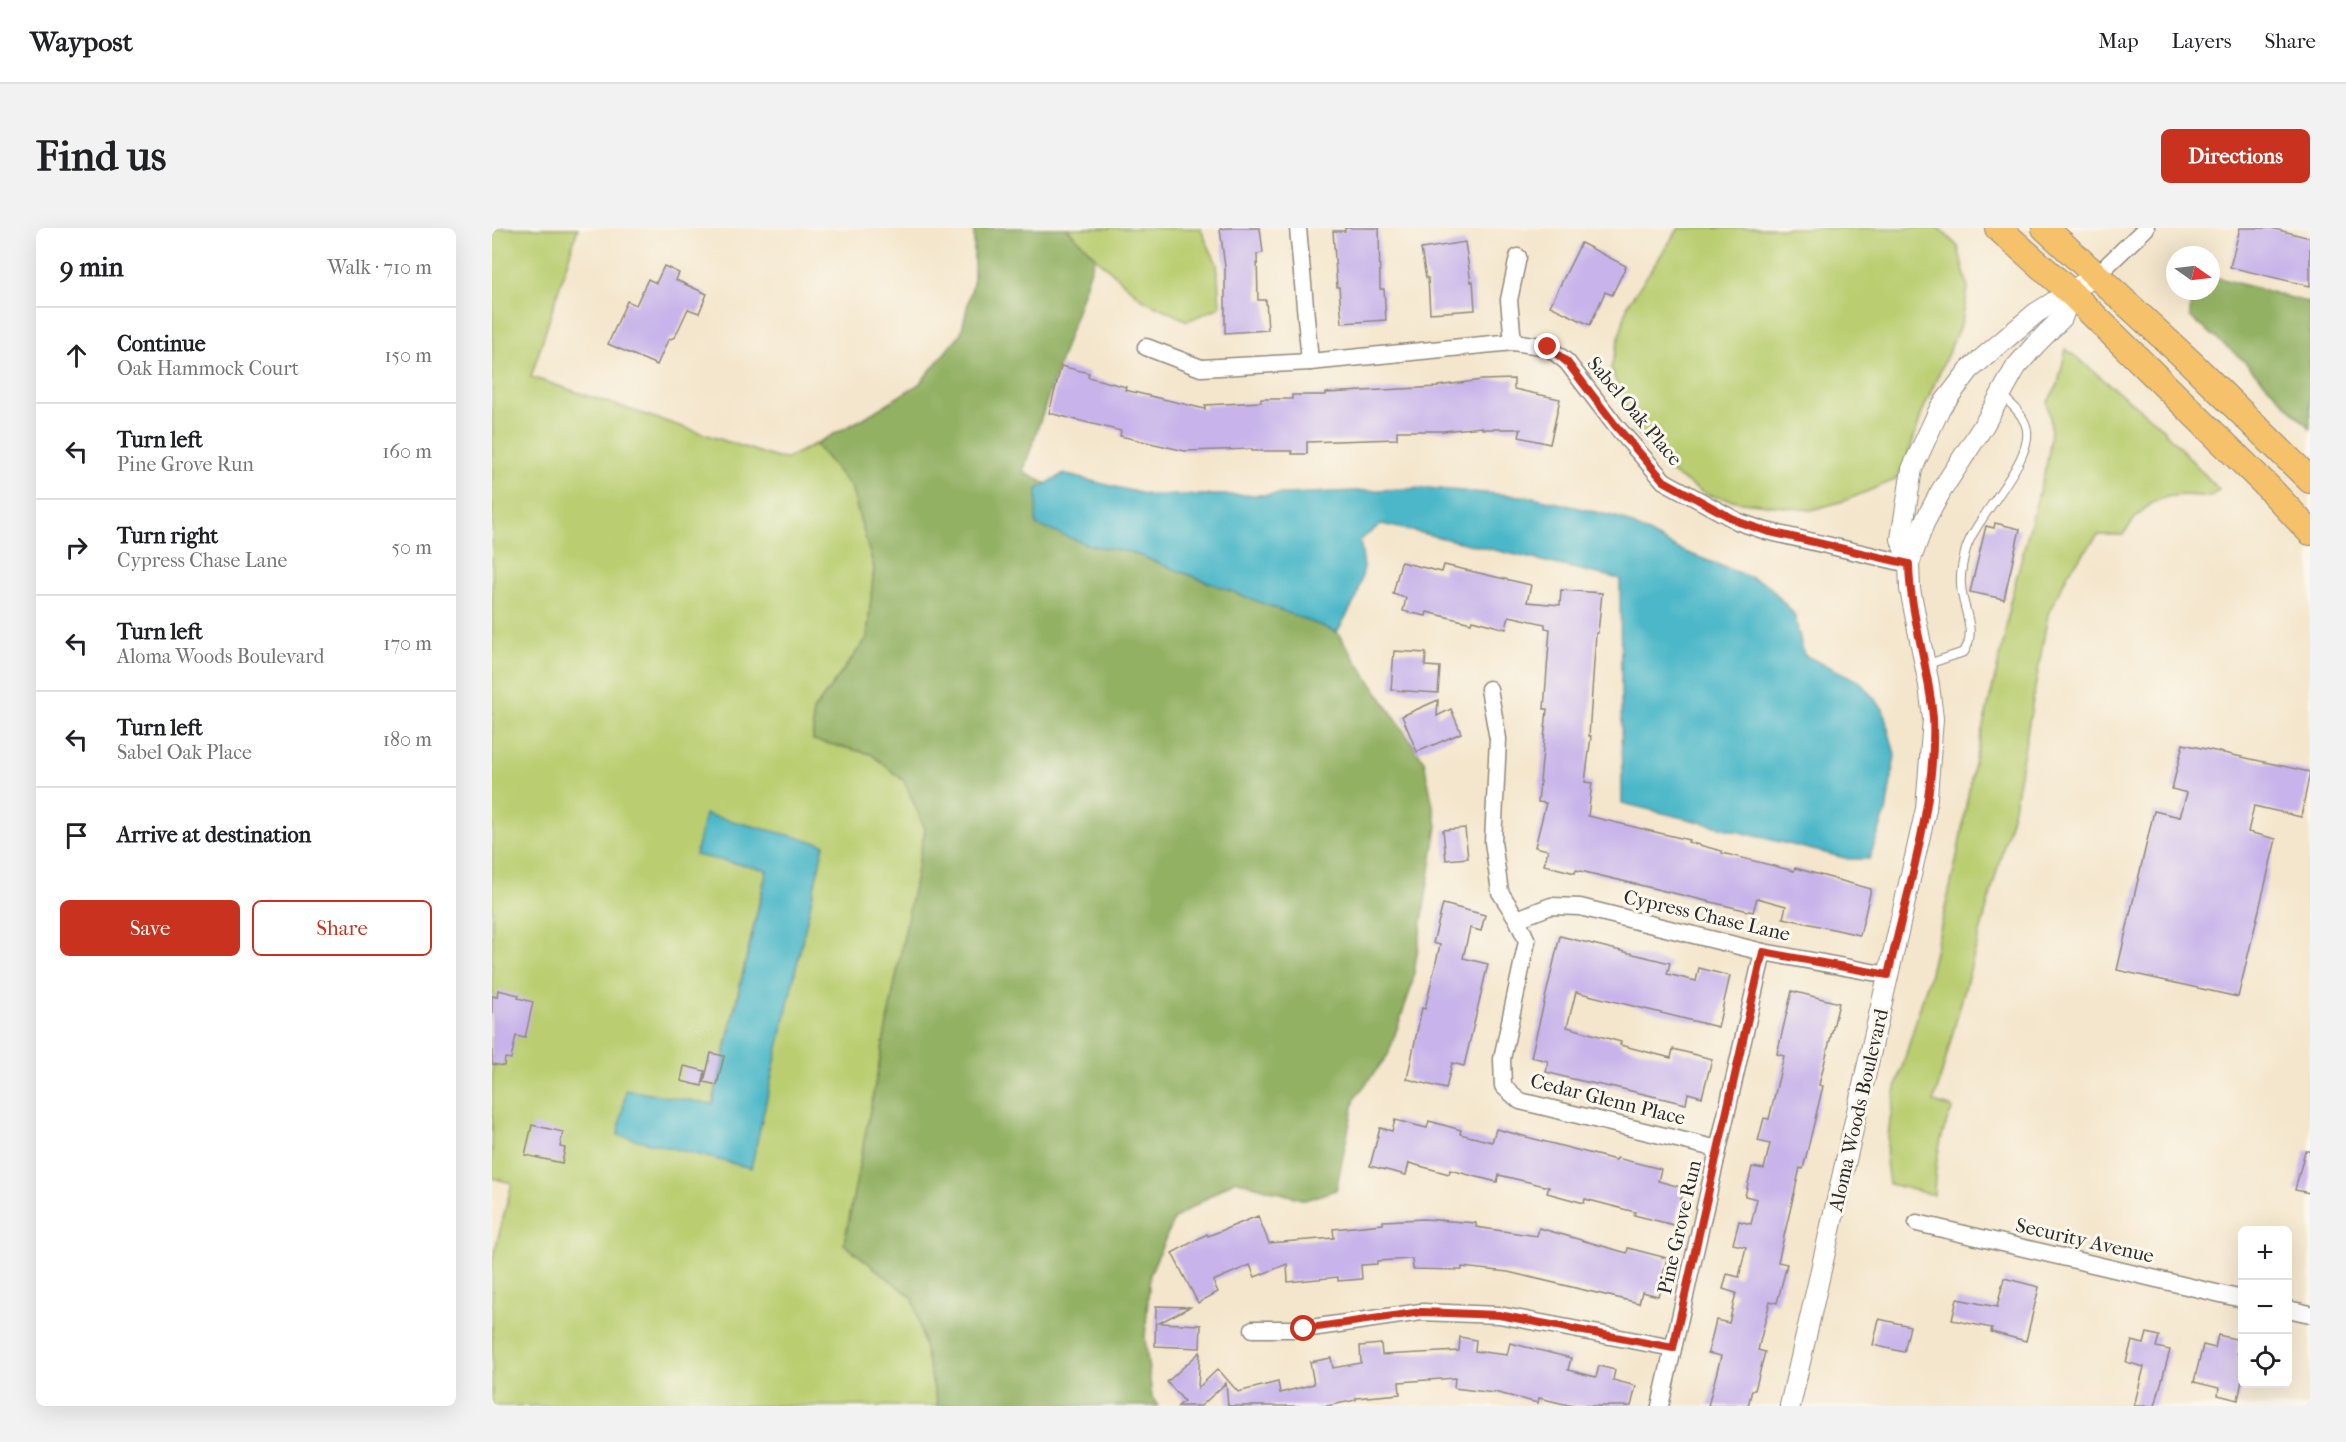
<!DOCTYPE html>
<meta charset="utf-8">
<style>
body{margin:0;font-family:"IM FELL French Canon",serif;background:#f2f2f2;color:#202124}
.controls{position:absolute;right:18px;bottom:18px;display:grid;overflow:hidden;border-radius:9px;box-shadow:0 6px 24px #0002}
.controls button{width:54px;height:54px;display:grid;place-items:center;padding:0;border:0;border-bottom:2px solid #e0e0e0;background:#fff;color:#202124;font:30px sans-serif}
.compass{position:absolute;left:1674px;top:18px;width:54px;height:54px;border-radius:50%;background:#fff;box-shadow:0 6px 24px #0002;rotate:104deg}
.stop{position:absolute;width:18px;height:18px;margin:-14px;border:4px solid #c8321e;border-radius:50%;background:#fff}
.stop.end{background:#c8321e;border-color:#fff;box-shadow:0 2px 6px #0008}
.list{margin:0;padding:0;list-style:none}
h2{display:flex;justify-content:space-between;align-items:center;height:78px;margin:0;padding:0 24px;font-size:26px}
h2 small{font-size:20px;font-weight:400;color:#757577}
.list li{display:grid;grid-template-columns:39px 1fr auto;gap:18px;align-items:center;box-sizing:border-box;height:96px;padding:0 24px;border-top:2px solid #e0e0e0}
.list b{display:block;font-size:22px;white-space:nowrap}
.list p{margin:0;font-size:20px;white-space:nowrap;color:#757577}
.list em{font-size:20px;font-style:normal;color:#757577}
.actions{display:flex;gap:12px;padding:18px 24px}
.actions a{flex:1;padding:14px 0;border:2px solid #c8321e;border-radius:9px;text-align:center;font-size:21px;color:#c8321e}
.actions .main{background:#c8321e;color:#fff}
.icon{flex:none;width:33px;height:33px;fill:none;stroke:currentColor;stroke-width:2;stroke-linecap:round;stroke-linejoin:round}
.map{position:relative;flex:none;width:1818px;height:1178px;overflow:hidden;border-radius:9px}
header{display:flex;align-items:center;gap:36px;box-sizing:border-box;height:84px;padding:0 30px;background:#fff;border-bottom:2px solid #e0e0e0}
header strong{font-size:28px}
nav{display:flex;gap:33px;margin-inline-start:auto;font-size:21px}
.intro{display:flex;align-items:center;justify-content:space-between;box-sizing:border-box;height:144px;padding:0 36px}
h1{margin:0;font-size:42px}
.button{padding:15px 27px;border-radius:9px;background:#c8321e;color:#fff;font-size:21px;font-weight:700}
main{display:flex;gap:36px;padding:0 36px}
aside{flex:1;background:#fff;border-radius:9px;box-shadow:0 6px 24px #0002}
.map>svg:first-child{display:block}
.green{fill:#bace71;stroke:#727c4e;stroke-width:1.5;fill-rule:evenodd}
.forest{fill:#93b163;stroke:#5f6e47;stroke-width:1.5}
.water{fill:#4cb7c8;stroke:#3c717a;stroke-width:1.5}
.building{fill:#c8b4ea}
.lines{fill:none;stroke-linecap:round;stroke-linejoin:round}
.service-casing{stroke:#90887c;stroke-width:10}
.minor-casing{stroke:#90887c;stroke-width:19}
.tertiary-casing{stroke:#90887c;stroke-width:22}
.primary-casing{stroke:#90887c;stroke-width:28}
.service{stroke:#fff;stroke-width:8}
.minor{stroke:#fff;stroke-width:16}
.tertiary{stroke:#fff;stroke-width:20}
.primary{stroke:#f5c16b;stroke-width:26}
.route{stroke:#c8321e;stroke-width:8}
.labels{text-anchor:middle;stroke-width:6;stroke-linejoin:round;paint-order:stroke}
.street-label{font-size:20px;fill:#2b2b2b;stroke:#fbf7ec}
</style>
<header>
<strong>Waypost</strong>
<nav><a>Map</a><a>Layers</a><a>Share</a></nav>
</header>
<div class="intro"><h1>Find us</h1><a class="button">Directions</a></div>
<main>
<aside>
<h2>9 min<small>Walk · 710 m</small></h2>
<ul class="list">
<li><svg class="icon" aria-label="ahead" viewBox="0 0 24 24"><path d="M12 20V5M6 11l6-6 6 6"/></svg><div><b>Continue</b><p>Oak Hammock Court</p></div><em>150 m</em></li>
<li><svg class="icon" aria-label="left" viewBox="0 0 24 24"><path d="M17 20v-9H6M10 6l-5 5 5 5"/></svg><div><b>Turn left</b><p>Pine Grove Run</p></div><em>160 m</em></li>
<li><svg class="icon" aria-label="right" viewBox="0 0 24 24"><path d="M7 20v-9h11M14 6l5 5-5 5"/></svg><div><b>Turn right</b><p>Cypress Chase Lane</p></div><em>50 m</em></li>
<li><svg class="icon" aria-label="left" viewBox="0 0 24 24"><path d="M17 20v-9H6M10 6l-5 5 5 5"/></svg><div><b>Turn left</b><p>Aloma Woods Boulevard</p></div><em>170 m</em></li>
<li><svg class="icon" aria-label="left" viewBox="0 0 24 24"><path d="M17 20v-9H6M10 6l-5 5 5 5"/></svg><div><b>Turn left</b><p>Sabel Oak Place</p></div><em>180 m</em></li>
<li><svg class="icon" aria-label="arrive" viewBox="0 0 24 24"><path d="M6 21V4h12l-3 4 3 4H6"/></svg><div><b>Arrive at destination</b></div></li>
</ul>
<div class="actions"><a class="main">Save</a><a>Share</a></div>
</aside>
<div class="map">
<svg width="1818" height="1178" viewBox="0 0 1818 1178">
<rect width="100%" height="100%" fill="#fbf7ec"/>
<filter id="ink" filterUnits="userSpaceOnUse"><feTurbulence type="fractalNoise" baseFrequency=".0167" numOctaves="2"/><feDisplacementMap in="SourceGraphic" scale="12" xChannelSelector="R" yChannelSelector="G"/><feConvolveMatrix kernelMatrix="1 2 1 2 8 2 1 2 1" color-interpolation-filters="sRGB"/></filter>
<filter id="wash" filterUnits="userSpaceOnUse"><feTurbulence type="fractalNoise" baseFrequency=".008" numOctaves="4" result="noise"/><feDisplacementMap in="SourceGraphic" scale="24" xChannelSelector="R" yChannelSelector="G"/><feGaussianBlur stdDeviation="1.35" result="paint"/><feColorMatrix in="noise" values="0 0 0 0 0 0 0 0 0 0 0 0 0 0 0 0 0 1.4 0 .05"/><feComposite in="paint" operator="in"/></filter>
<g filter="url(#wash)">
<rect width="100%" height="100%" fill="#f4e6cc"/>
<g class="green">
<path d="M0 0H86L39 149 285 230 294 231 323 216 359 259 382 340 375 410 321 483V512L379 526 412 553 433 601 352 1016 421 1070 446 1178H0V1034L20 955 0 950ZM332 616 259 940 134 862 220 876 275 641 203 627Z"/>
<path d="M575 0H708L725 36 728 79 695 93 650 71 603 29Z"/>
<path d="M1187 0H1447L1466 19 1476 60 1470 93 1431 182 1413 236 1403 252 1352 273 1319 282 1250 274 1215 267 1175 242 1141 199 1119 140 1136 76Z"/>
<path d="M1574 121 1665 195 1727 262 1718 269C1674 264 1656 268 1631 307H1606L1577 344 1556 386 1522 580 1442 874 1461 880C1447 908 1443 936 1442 967L1397 956 1394 933 1395 916 1398 892 1404 860 1437 749 1464 634 1481 539 1512 413 1518 374 1555 234C1559 213 1561 195 1555 175L1566 156Z"/>
</g>
<g class="forest">
<path d="M482 0H575L603 29 531 244 555 256 545 262 597 317 638 324 845 404 932 533 945 598 920 757 896 827 863 870 844 962 813 972 743 952 682 991 658 1046 653 1110 660 1169 666 1178H446L421 1070 352 1016 433 601 412 553 379 526 321 512V483L375 410 382 340 359 259 323 216 372 190 427 156 469 105 482 51Z"/>
<path d="M1723 49 1818 75V201L1751 132 1698 89 1699 64 1719 63V51Z"/>
</g>
<g class="water">
<path d="M571 246 656 267H771L935 260 1041 269 1128 290 1186 321 1275 356 1302 386 1312 427 1367 453 1391 481 1403 527 1394 584 1377 631H1357L1130 575 1128 351 890 296 868 312 872 339 865 369 845 404 638 324 597 317 544 297 545 261Z"/>
<path d="M213 586 332 616 259 940 126 907 134 862 221 876 275 642 203 627Z"/>
</g>
<g id="blocks">
<g class="building">
<path d="M735 0H768L771 25 765 26 766 72H774L776 102 733 105V39L728 1Z"/>
<path d="M853 0H887L888 61H892L894 92 850 95 847 59H845L841 3H853Z"/>
<path d="M1748 0H1779L1818 10V58L1738 39Z"/>
<path d="M973 14 979 54 981 53 983 82 938 85 936 50H934L929 21Z"/>
<path d="M1089 15 1134 38 1120 67 1113 64 1098 97 1058 78Z"/>
<path d="M172 38 187 45 184 52 215 66 207 85 196 81 183 109 176 112 165 137 116 116 135 73 144 77 156 51 164 55Z"/>
<path d="M569 138 597 145 596 149 634 159 633 162 713 181V177L769 174V171H800V167H834V165L946 159V158L990 152 1022 151V161L1068 171 1058 216 1027 209 1029 201H990V199L951 203H905V211L815 214V226H800V223H760V221L693 223 628 208 629 203 557 185Z"/>
<path d="M1503 295 1528 301 1512 371 1478 364 1494 298 1502 300Z"/>
<path d="M909 334 950 344 952 337 1039 357 1035 374 1068 377 1069 362 1110 365 1106 405H1104L1097 508H1099L1093 554 1100 555 1096 588 1197 612 1196 614 1230 623V625L1302 643 1303 640 1379 661 1368 707 1291 690 1294 678 1265 670 1261 684 1084 642 1083 645 1052 637 1056 622 1043 619 1054 575 1046 574 1055 481H1052L1058 401 1053 400V396L1017 388 1014 401 980 392 979 395 935 384 934 388 911 383 914 370 901 366Z"/>
<path d="M902 423 934 425 933 438 948 439 946 465 899 462Z"/>
<path d="M946 472 945 488 959 481 969 505 925 524 910 488Z"/>
<path d="M1691 516 1818 544 1809 589 1762 578 1756 604 1784 611 1746 769 1625 742 1662 583 1688 589 1695 565 1680 561Z"/>
<path d="M973 600 976 630 954 632 951 602Z"/>
<path d="M951 676 993 687 989 703 978 700 971 730 996 736 972 838 960 835 954 861 915 851 930 780 933 781 948 717 941 715Z"/>
<path d="M1068 708 1178 735 1175 746 1204 753 1207 740 1238 748 1226 799 1084 764 1075 799 1129 814 1128 817 1179 830 1181 821 1220 831 1210 869 1196 865 1194 876 1118 858V859L1076 850 1054 844 1056 833 1039 829Z"/>
<path d="M6 762 27 767 26 770 41 774 33 810 24 808 19 831 13 830 12 838 0 836V768L5 769Z"/>
<path d="M1300 763 1347 775 1327 857 1331 858 1311 941 1308 940 1286 1034 1295 1036 1285 1075 1278 1073 1266 1122 1273 1124 1263 1162H1260L1256 1178H1216L1229 1128 1216 1125 1224 1092 1237 1095 1244 1065 1231 1061 1235 1046 1247 1049 1254 1019 1241 1016 1247 993 1259 996 1265 971 1253 968 1260 939 1272 941 1278 916 1266 913 1272 890 1277 891 1292 828 1285 826Z"/>
<path d="M219 825 232 828 225 857 212 854Z"/>
<path d="M192 838 213 843 210 858 189 853Z"/>
<path d="M903 892 935 900 937 893 969 902 968 906 1000 914 1004 901 1124 932 1125 930 1169 941 1166 953 1192 960 1182 997 1142 987 1143 984 1093 971 1092 975 1055 965 1057 959 1007 947 1005 954 958 942 957 946 917 935 914 947 878 938 888 900 900 903Z"/>
<path d="M40 897 71 904 68 919 73 920 70 935 33 927Z"/>
<path d="M1813 923H1818V965L1803 962Z"/>
<path d="M766 988 777 1015 842 1010 841 1001 891 996V993L932 991 984 995V999L1045 1008 1047 1000 1135 1025 1136 1020 1175 1030 1166 1068 1150 1064 1147 1075 1016 1044 970 1039V1042L921 1041 920 1031 885 1033V1036L869 1037 870 1051 846 1053V1049L796 1054 795 1036 763 1049 758 1037 721 1053 726 1064 706 1075 680 1025 715 1006 716 1008Z"/>
<path d="M1512 1050 1547 1059 1534 1113 1499 1104 1500 1100 1460 1092 1465 1071 1505 1079Z"/>
<path d="M664 1078 698 1079 667 1095 709 1097 708 1120 663 1118Z"/>
<path d="M1387 1091 1418 1098 1412 1124 1381 1117Z"/>
<path d="M1655 1105 1667 1108 1664 1119 1678 1122 1663 1178H1642L1652 1139 1634 1134 1640 1113 1652 1116Z"/>
<path d="M1726 1107 1748 1112 1745 1125 1750 1126V1153L1746 1172 1726 1167 1727 1160 1702 1154 1711 1117 1723 1120Z"/>
<path d="M968 1109 984 1112 983 1123 1015 1127 1018 1115 1079 1130 1076 1142 1104 1149 1107 1138 1123 1142 1121 1152 1144 1158 1139 1178H1081L1047 1170 1046 1175 1002 1164V1165L962 1160 963 1150 907 1154 908 1166 864 1170V1172L835 1178H736L734 1155 709 1178H686L692 1173 675 1154 708 1124 706 1160 726 1141 746 1164 786 1154 788 1165 822 1156 818 1134 839 1130 841 1140 869 1135 868 1118 889 1116 890 1127 967 1123Z"/>
</g>
</g>
</g>
<g filter="url(#ink)">
<use href="#blocks" fill-opacity="0" stroke="#90887c" stroke-width="1.5"/>
<g class="lines">
<defs>
<path id="service" d="M1433 437 1472 424C1486 402 1470 381 1469 357 1468 345 1471 332 1474 321 1485 286 1548 227 1533 195 1528 183 1518 175 1509 167"/>
<g id="minor">
<path d="M806 0 818 134"/>
<path d="M1605 47 1654 0"/>
<path d="M1021 114 1017 72 1026 29"/>
<path d="M654 119 709 140 818 134 1021 114 1056 119 1075 134 1123 197 1172 253 1247 294 1274 303 1417 336"/>
<path d="M997 461 1006 511 1001 614 1008 664 1025 691 1035 713 1010 831 1011 858 1028 873 1226 921"/>
<path d="M1025 691 1059 678 1088 679 1271 724 1396 747"/>
<path d="M1425 995 1750 1071"/>
<path d="M1796 1081 1818 1086"/>
<path d="M761 1101H812L929 1084 1007 1087 1181 1120"/>
<path d="M1168 1178 1271 724"/>
</g>
<g id="tertiary">
<path d="M1417 336 1432 295 1449 263 1492 197 1524 139 1544 116 1570 90 1579 65"/>
<path d="M1298 1178 1434 581 1441 491 1437 457 1418 361 1417 336 1409 311 1420 241 1448 180 1478 141 1544 85 1605 47"/>
</g>
<g id="primary">
<path d="M1506 0 1579 65 1777 260 1818 304"/>
<path d="M1553 0 1698 134 1818 252"/>
</g>
</defs>
<use href="#service" class="service-casing"/>
<use href="#minor" class="minor-casing"/>
<use href="#tertiary" class="tertiary-casing"/>
<use href="#primary" class="primary-casing"/>
<use href="#service" class="service"/>
<use href="#minor" class="minor"/>
<use href="#tertiary" class="tertiary"/>
<use href="#primary" class="primary"/>
</g>
</g>
<g class="lines" filter="url(#ink)">
<path class="route" d="M812 1101 929 1084 1007 1087 1181 1120 1271 724 1396 747C1414 668 1445 571 1441 490 1437 438 1418 388 1417 336L1274 303 1247 294 1172 253 1123 197 1075 134 1056 119"/>
</g>
<g class="labels">
<g class="street-label">
<text transform="translate(1143 183) rotate(50)" y="7">Sabel Oak Place</text>
<text transform="translate(1215 687) rotate(13)" y="7">Cypress Chase Lane</text>
<text transform="translate(1116 871) rotate(14)" y="7">Cedar Glenn Place</text>
<text transform="translate(1366 882) rotate(-77)" y="7">Aloma Woods Boulevard</text>
<text transform="translate(1187 999) rotate(-77)" y="7">Pine Grove Run</text>
<text transform="translate(1593 1012) rotate(13)" y="7">Security Avenue</text>
</g>
</g>
</svg>
<div class="controls">
<button>+</button>
<button>−</button>
<button><svg class="icon" aria-label="locate" viewBox="0 0 24 24"><circle cx="12" cy="12" r="6"/><path d="M12 2v4M12 18v4M2 12h4M18 12h4"/></svg></button>
</div>
<svg class="compass" viewBox="-18 -18 36 36"><path d="M0-13l5 13h-10z" fill="#e53935"/><path d="M0 13l5-13h-10z" fill="#757577"/></svg>
<div class="stop" style="left:812px;top:1101px"></div>
<div class="stop end" style="left:1056px;top:119px"></div>
</div>
</main>
